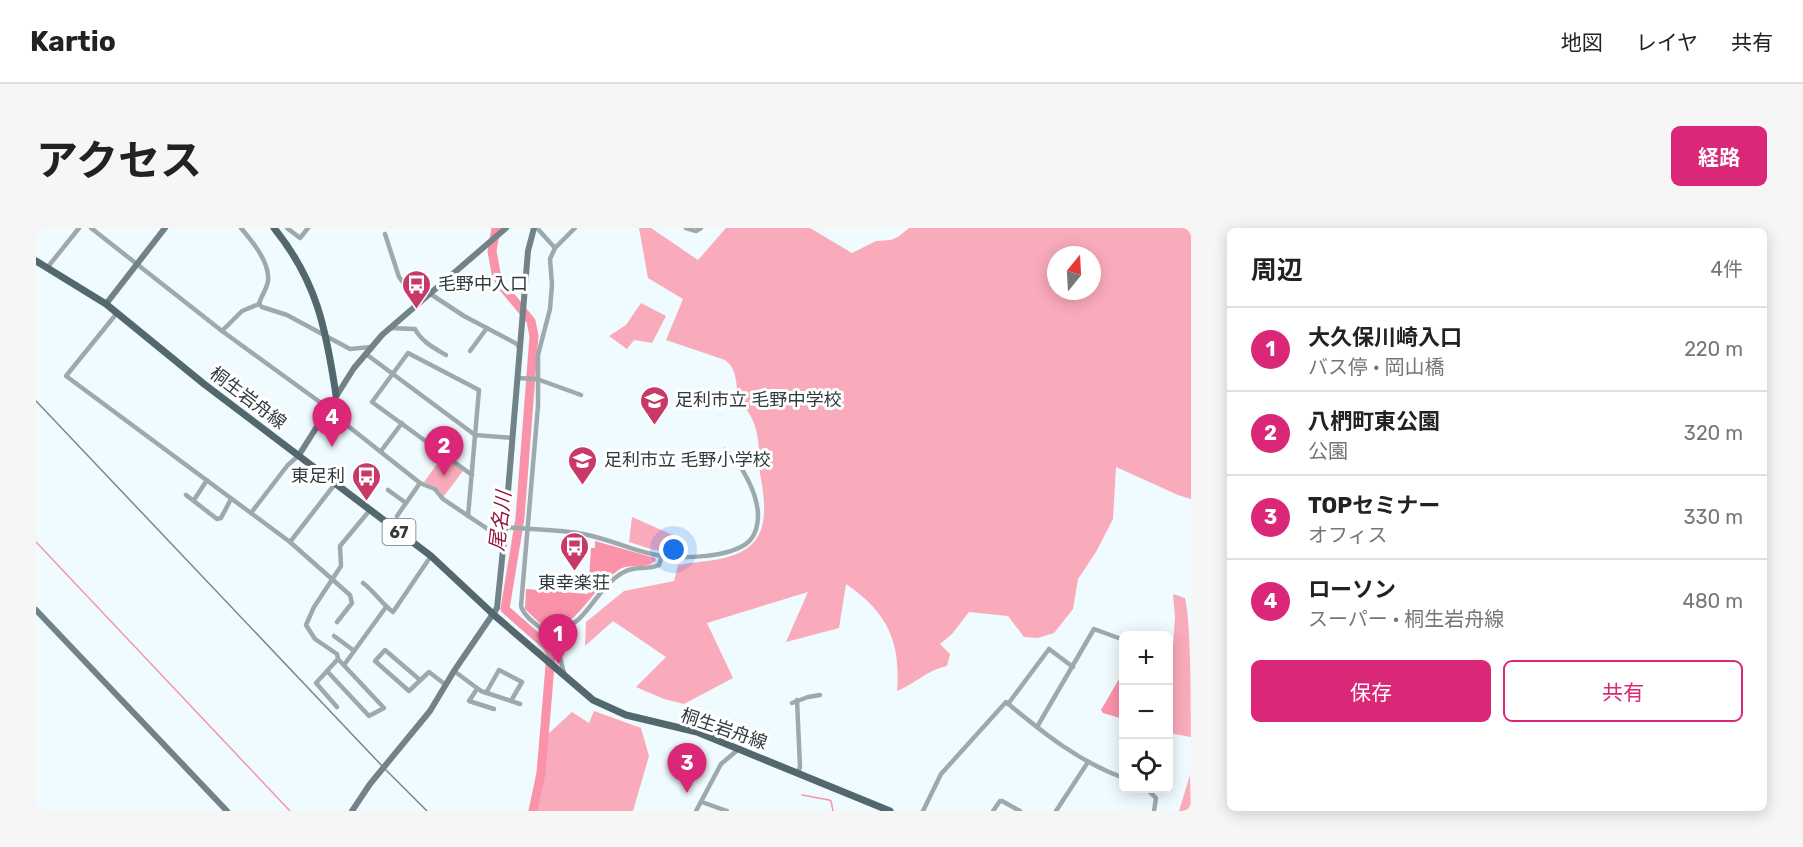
<!DOCTYPE html>
<html lang="ja">
<meta charset="utf-8">
<style>
body{margin:0;font-family:Rubik,"Noto Sans JP",sans-serif;background:#f6f6f6;color:#222}
.controls{position:absolute;right:18px;bottom:18px;display:grid;overflow:hidden;border-radius:9px;box-shadow:0 3px 15px #0003}
.controls button{width:54px;height:54px;display:grid;place-items:center;padding:0;border:0;border-bottom:2px solid #e0e0e0;background:#fff;color:#222;font:30px sans-serif}
.compass{position:absolute;left:1011px;top:18px;width:54px;height:54px;border-radius:50%;background:#fff;box-shadow:0 3px 15px #0003;rotate:18deg}
.you{position:absolute;left:638px;top:322px;width:21px;height:21px;margin:-15px;border:4px solid #fff;border-radius:50%;background:#1a73e8;box-shadow:0 0 0 9px #1a73e833}
.badge{display:grid;place-items:center;width:39px;height:39px;border-radius:50%;background:#db2777;color:#fff;font-size:20px;font-weight:700}
.pin{position:absolute;translate:-50% -50px;filter:drop-shadow(0 2px 3px #0008)}
.pin::after{content:'';position:absolute;top:32px;width:21px;height:18px;background:inherit;clip-path:polygon(0 0,100% 0,50% 100%)}
.list{margin:0;padding:0;list-style:none}
h2{display:flex;justify-content:space-between;align-items:center;height:78px;margin:0;padding:0 24px;font-size:26px}
h2 small{font-size:20px;font-weight:400;color:#767676}
.list li{display:grid;grid-template-columns:39px 1fr auto;gap:18px;align-items:center;box-sizing:border-box;height:84px;padding:0 24px;border-top:2px solid #e0e0e0}
.list b{display:block;font-size:22px;white-space:nowrap}
.list p{margin:0;font-size:20px;white-space:nowrap;color:#767676}
.list em{font-size:20px;font-style:normal;color:#767676}
.actions{display:flex;gap:12px;padding:18px 24px}
.actions a{flex:1;padding:14px 0;border:2px solid #db2777;border-radius:9px;text-align:center;font-size:21px;color:#db2777}
.actions .main{background:#db2777;color:#fff}
.icon{flex:none;width:33px;height:33px;fill:none;stroke:currentColor;stroke-width:2;stroke-linecap:round;stroke-linejoin:round}
.map{position:relative;flex:none;width:1155px;height:583px;overflow:hidden;border-radius:9px}
header{display:flex;align-items:center;gap:36px;box-sizing:border-box;height:84px;padding:0 30px;background:#fff;border-bottom:2px solid #e0e0e0}
header strong{font-size:28px}
nav{display:flex;gap:33px;margin-inline-start:auto;font-size:21px}
.intro{display:flex;align-items:center;justify-content:space-between;box-sizing:border-box;height:144px;padding:0 36px}
h1{margin:0;font-size:42px}
.button{padding:15px 27px;border-radius:9px;background:#db2777;color:#fff;font-size:21px;font-weight:700}
main{display:flex;gap:36px;padding:0 36px}
aside{flex:1;background:#fff;border-radius:9px;box-shadow:0 3px 15px #0003}
.map>svg:first-child{display:block}
.green{fill:#faabbb;fill-rule:evenodd}
.water{fill:#fa93aa}
.lines{fill:none;stroke-linecap:round;stroke-linejoin:round}
.stream{stroke:#fa93aa;stroke-width:1.5}
.river{stroke:#fa93aa;stroke-width:9}
.street{stroke:#9da9ad;stroke-width:4.5}
.secondary{stroke:#718388;stroke-width:6}
.primary{stroke:#52686e;stroke-width:7}
.rail{stroke:#7a8689;stroke-width:1.5}
.labels{text-anchor:middle;stroke-width:6;stroke-linejoin:round;paint-order:stroke}
.shield{fill:#fff;stroke:#6d7678;stroke-width:1.5}
.shield-label{font-size:16px;font-weight:bold;fill:#2f3b3e}
.poi-label{font-size:18px;fill:#2f3b3e;stroke:#fff;text-anchor:start}
.street-label{font-size:18px;fill:#2f3b3e;stroke:#fff}
.water-label{font-size:20px;font-style:italic;fill:#911944;stroke:#fff}
</style>
<header>
<strong>Kartio</strong>
<nav><a>地図</a><a>レイヤ</a><a>共有</a></nav>
</header>
<div class="intro"><h1>アクセス</h1><a class="button">経路</a></div>
<main>
<div class="map">
<svg width="1155" height="583" viewBox="0 0 1155 583">
<rect width="100%" height="100%" fill="#effbfe"/>
<g class="green">
<path d="M603 0H615L662 32 690 0H774L816 25 840 13 855 12 862 9 873 0H1155V271L1142 267 1080 239 1077 291 1060 324 1042 351 1037 381 1018 405 1002 410 988 409 972 388 933 384 916 406 904 416 914 426 911 438C891 442 879 456 861 463 865 413 851 384 810 356L803 400 750 414 772 364 671 395 697 450 648 476 628 471 600 459 630 429 577 393 549 418 550 394 588 363 638 353 642 337C666 332 698 334 716 316 735 298 727 262 723 240 722 236 723 231 723 226 723 206 718 186 702 172 700 157 702 142 689 132L630 112 647 71 612 50ZM1020 27H1056V63H1020Z"/>
<path d="M605 75 630 88 616 115 598 112 591 121 573 108 590 97Z"/>
<path d="M407 228 427 243 408 268 400 259 388 254Z"/>
<path d="M596 289 648 312 643 325 618 322 593 314Z"/>
<path d="M1137 366 1149 370C1155 393 1155 478 1155 509L1133 505 1132 430 1137 418 1139 389Z"/>
<path d="M558 483 605 500 613 528 597 583H499L507 545 511 507 536 484 553 495Z"/>
<path d="M1154 547 1155 583H1142H1143Z"/>
</g>
<g class="water">
<path d="M559 313 619 330 620 332C612 342 595 335 584 341 565 353 554 374 538 389 531 395 521 399 513 404L489 381 490 361 552 366 555 320H559Z"/>
<path d="M1083 451H1087V491L1067 485 1065 482Z"/>
</g>
<g class="lines">
<g class="stream">
<path d="M0 314 254 583"/>
<path d="M507 414 510 410"/>
<path d="M766 567 793 572 795 573 797 583"/>
</g>
<path class="river" d="M460 0 456 23 460 45 466 58 495 93 498 108 484 290 469 381 511 418 515 426 505 545 497 583"/>
<g class="street">
<path d="M55 0 186 103 292 180 312 198 384 255 399 261 407 271 468 312"/>
<path d="M205 0C216 13 234 34 232 53 231 61 225 68 223 76"/>
<path d="M251 0 264 10 272 0"/>
<path d="M501 0 519 20"/>
<path d="M650 0 660 3 665 0"/>
<path d="M349 6 363 49 382 75"/>
<path d="M11 40 43 0"/>
<path d="M393 65 428 88 481 116 483 120"/>
<path d="M223 76 226 79 251 87 314 121 335 119"/>
<path d="M81 85 30 148 254 314 314 367 316 375 301 394"/>
<path d="M353 100 379 101C386 114 398 120 410 127"/>
<path d="M186 103 206 83 223 76"/>
<path d="M434 123 451 100"/>
<path d="M330 126 439 207 477 210"/>
<path d="M481 150 501 151 545 167"/>
<path d="M345 223 366 195"/>
<path d="M352 262 370 275"/>
<path d="M150 267 181 291 185 290 195 271"/>
<path d="M158 272 171 252"/>
<path d="M215 285 251 238 263 227"/>
<path d="M361 288 384 255"/>
<path d="M432 288 443 162 372 125 336 174 436 247"/>
<path d="M469 299C495 302 521 301 547 306 574 311 599 324 626 328 648 331 694 329 711 315 720 308 722 297 722 286 721 265 706 235 689 222"/>
<path d="M254 314 299 256"/>
<path d="M327 355C339 364 345 375 357 384L395 328"/>
<path d="M298 408 317 422"/>
<path d="M515 408C523 402 535 398 543 391 559 375 569 353 590 343 600 338 612 342 623 337L626 328"/>
<path d="M302 431 291 443 333 488 348 480 302 431 301 426 279 411 270 397 278 379 305 338 304 318 334 282"/>
<path d="M308 437 350 379"/>
<path d="M291 443 280 455 301 479"/>
<path d="M418 443 445 463 484 476"/>
<path d="M529 447C524 435 524 421 516 410 507 399 489 392 485 378L502 178V127L514 81 516 57 514 31 519 20 539 0"/>
<path d="M384 452 349 422 339 433 373 463 393 444 410 457"/>
<path d="M441 461 433 473 458 481"/>
<path d="M450 465 463 442 486 454 475 473"/>
<path d="M761 472 764 539 762 545"/>
<path d="M756 475 772 469 784 467"/>
<path d="M972 476 1013 421 1037 439"/>
<path d="M1001 499 1058 401 1088 412"/>
<path d="M1110 560 1120 570 1118 583"/>
<path d="M666 574 691 583"/>
<path d="M660 583 685 536 704 520"/>
<path d="M887 583 905 546 970 474C1006 504 1043 534 1088 550"/>
<path d="M957 583 964 573H966L984 583"/>
<path d="M1020 583 1052 534"/>
</g>
<g class="secondary">
<path d="M70 76 129 0"/>
<path d="M263 227 318 140 346 107 470 0"/>
<path d="M0 382 191 583"/>
<path d="M316 583 334 556 394 483 418 443 461 380 468 312 492 23 498 0"/>
</g>
<g class="primary">
<path d="M238 0C281 53 290 101 300 167"/>
<path d="M0 33 70 76 168 156 395 328 458 387 557 472 590 487 661 504 854 583"/>
</g>
<path class="rail" d="M0 173 348 540 391 583"/>
</g>
<defs>
<symbol id="bus-pin" viewBox="-11 -11 22 30"><path d="M0 17L-7.5 6A9.5 9.5 0 1 1 7.5 6Z" fill="#c73966" stroke="#fff"/><path d="M-5-6H5V4H4V6H2V4H-2V6H-4V4H-5ZM-3.5-4V0h7V-4ZM-3.5 1.2v1.5H-2V1.2ZM2 1.2v1.5H3.5V1.2Z" fill="#fff"/></symbol>
<symbol id="school-pin" viewBox="-11 -11 22 30"><path d="M0 17L-7.5 6A9.5 9.5 0 1 1 7.5 6Z" fill="#c73966" stroke="#fff"/><path d="M0-5L7-2L0 1L-7-2ZM-4 1L0 2.5L4 1V4Q0 6-4 4Z" fill="#fff"/></symbol>
</defs>
<g fill-rule="evenodd">
<use href="#bus-pin" x="364" y="40" width="33" height="45"/>
<use href="#school-pin" x="602" y="156" width="33" height="45"/>
<use href="#school-pin" x="530" y="216" width="33" height="45"/>
<use href="#bus-pin" x="314" y="232" width="33" height="45"/>
<use href="#bus-pin" x="522" y="302" width="33" height="45"/>
</g>
<g class="labels">
<rect class="shield" x="346.5" y="291" width="33" height="26" rx="4.5"/>
<g class="shield-label">
<text x="363" y="310">67</text>
</g>
<g class="poi-label">
<text x="402" y="62">毛野中入口</text>
<text x="639" y="178">足利市立 毛野中学校</text>
<text x="568" y="238">足利市立 毛野小学校</text>
<text x="309" y="254" text-anchor="end">東足利</text>
<text x="538" y="361" text-anchor="middle">東幸楽荘</text>
</g>
<g class="street-label">
<text transform="translate(212 170) rotate(37)" y="6">桐生岩舟線</text>
<text transform="translate(688 501) rotate(19)" y="6">桐生岩舟線</text>
</g>
<g class="water-label">
<text transform="translate(464 293) rotate(-83)" y="7">尾名川</text>
</g>
</g>
</svg>
<div class="controls">
<button>+</button>
<button>−</button>
<button><svg class="icon" aria-label="locate" viewBox="0 0 24 24"><circle cx="12" cy="12" r="6"/><path d="M12 2v4M12 18v4M2 12h4M18 12h4"/></svg></button>
</div>
<svg class="compass" viewBox="-18 -18 36 36"><path d="M0-13l5 13h-10z" fill="#e53935"/><path d="M0 13l5-13h-10z" fill="#767676"/></svg>
<div class="you"></div>
<div class="pin badge" style="left:522px;top:436px">1</div>
<div class="pin badge" style="left:408px;top:248px">2</div>
<div class="pin badge" style="left:651px;top:565px">3</div>
<div class="pin badge" style="left:296px;top:219px">4</div>
</div>
<aside>
<h2>周辺<small>4件</small></h2>
<ul class="list">
<li><span class="badge">1</span><div><b>大久保川崎入口</b><p>バス停 · 岡山橋</p></div><em>220 m</em></li>
<li><span class="badge">2</span><div><b>八椚町東公園</b><p>公園</p></div><em>320 m</em></li>
<li><span class="badge">3</span><div><b>TOPセミナー</b><p>オフィス</p></div><em>330 m</em></li>
<li><span class="badge">4</span><div><b>ローソン</b><p>スーパー · 桐生岩舟線</p></div><em>480 m</em></li>
</ul>
<div class="actions"><a class="main">保存</a><a>共有</a></div>
</aside>
</main>
